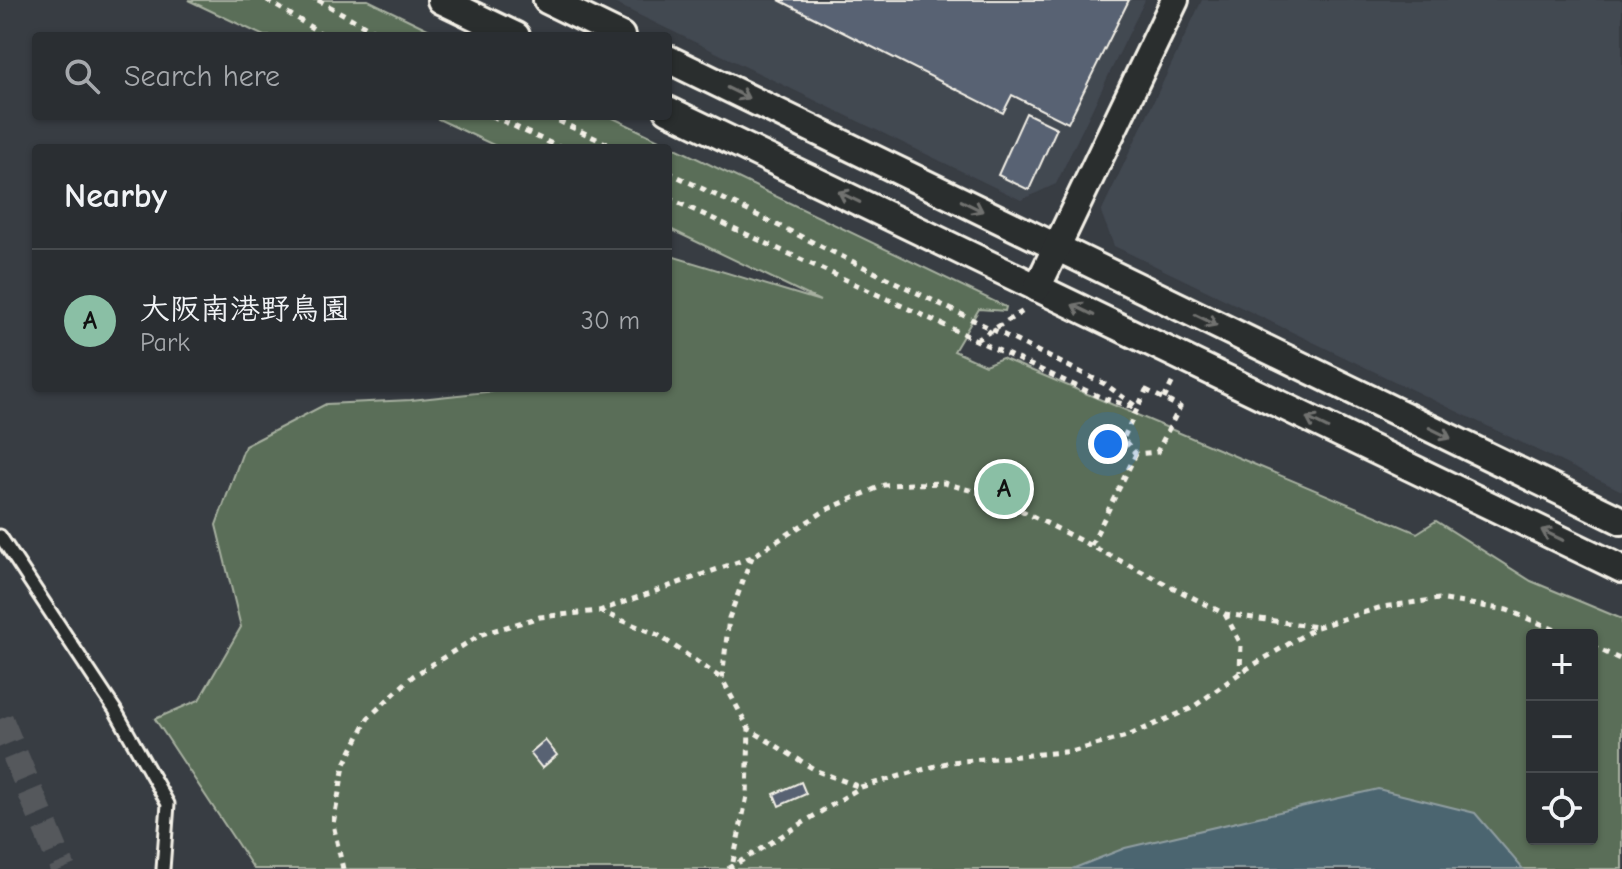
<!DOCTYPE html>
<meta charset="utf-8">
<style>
body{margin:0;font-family:"Comic Neue","Klee One",sans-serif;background:#32363a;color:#f1f3f6}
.controls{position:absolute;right:24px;bottom:24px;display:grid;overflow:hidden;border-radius:8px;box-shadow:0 2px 6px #0004}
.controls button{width:72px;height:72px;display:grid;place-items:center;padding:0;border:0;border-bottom:2px solid #464a4d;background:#2a2e32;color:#f1f3f6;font:40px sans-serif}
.you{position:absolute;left:1108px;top:444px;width:28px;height:28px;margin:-20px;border:6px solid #fff;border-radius:50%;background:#1a73e8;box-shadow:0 0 0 12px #1a73e833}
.badge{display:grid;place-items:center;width:52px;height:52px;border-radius:50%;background:#8abfa5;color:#111;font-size:26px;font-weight:700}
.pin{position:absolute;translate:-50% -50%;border:4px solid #fff;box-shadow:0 2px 8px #0006}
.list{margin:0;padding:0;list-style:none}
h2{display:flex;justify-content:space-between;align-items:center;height:104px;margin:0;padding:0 32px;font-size:34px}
h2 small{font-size:26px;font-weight:400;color:#a5a8ac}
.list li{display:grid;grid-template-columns:52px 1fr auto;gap:24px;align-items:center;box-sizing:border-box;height:144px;padding:0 32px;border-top:2px solid #464a4d}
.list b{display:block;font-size:30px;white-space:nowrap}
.list p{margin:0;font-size:26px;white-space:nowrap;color:#a5a8ac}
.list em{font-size:26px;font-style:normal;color:#a5a8ac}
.icon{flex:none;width:44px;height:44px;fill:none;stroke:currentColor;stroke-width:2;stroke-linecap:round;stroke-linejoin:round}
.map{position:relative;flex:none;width:1622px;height:869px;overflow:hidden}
.search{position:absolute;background:#2a2e32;box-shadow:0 2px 6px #0004;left:32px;top:32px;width:640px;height:88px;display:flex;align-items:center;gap:20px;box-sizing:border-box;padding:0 28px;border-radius:8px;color:#a5a8ac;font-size:30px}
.panel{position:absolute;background:#2a2e32;box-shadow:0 2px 6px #0004;left:32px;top:144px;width:640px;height:248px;border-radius:8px}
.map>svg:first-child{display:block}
.built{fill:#424851}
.green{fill:#5a6e59;stroke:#a7b0a0;stroke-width:2;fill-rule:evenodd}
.water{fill:#4b6570;stroke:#8f9da0;stroke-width:2}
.building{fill:#586273;stroke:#f4f1e8;stroke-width:2}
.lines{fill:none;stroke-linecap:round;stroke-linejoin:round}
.tertiary-tunnel{stroke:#54585c;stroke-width:26;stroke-dasharray:26 13;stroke-linecap:butt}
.service-casing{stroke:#f4f1e8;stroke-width:17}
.tertiary-casing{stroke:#f4f1e8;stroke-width:32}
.path{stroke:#f4f1e8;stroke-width:5;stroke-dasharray:6 6;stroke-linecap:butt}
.service{stroke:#2a2d2e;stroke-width:11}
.tertiary{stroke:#2a2d2e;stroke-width:26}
.oneway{stroke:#71726f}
</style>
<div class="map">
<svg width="1622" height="869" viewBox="0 0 1622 869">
<rect width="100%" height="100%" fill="#383d43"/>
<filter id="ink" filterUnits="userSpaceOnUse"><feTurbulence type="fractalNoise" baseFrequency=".0125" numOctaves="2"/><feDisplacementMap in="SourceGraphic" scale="16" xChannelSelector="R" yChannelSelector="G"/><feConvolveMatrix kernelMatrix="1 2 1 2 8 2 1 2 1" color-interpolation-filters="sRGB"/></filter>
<g filter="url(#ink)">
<g class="built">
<path d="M608 0H1145L1056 184 1021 200Z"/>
<path d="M1202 0H1622V491L1114 246 1101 212Z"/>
</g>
<g class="green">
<path d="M188 0H368L442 36H264Z"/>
<path d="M432 116H609L1006 307 1005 311 979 309 954 351 985 365 1002 358 1417 533 1436 521 1531 581 1622 619V869H254L155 719 199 700 241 627 216 525 245 446 326 404 411 400 524 388H668V255L820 301 668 228V148H500ZM1532 635H1592V839H1532Z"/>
</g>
<path class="water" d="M1378 789 1475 813 1523 869H1072L1125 848Z"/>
<g class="building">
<path d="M779 0H1129L1068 123 1012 95 1003 113Z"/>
<path d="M1026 113 1057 128 1029 190 998 175Z"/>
<path d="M545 740 557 755 542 768 530 753Z"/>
<path d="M801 782 806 794 779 806 774 794Z"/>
</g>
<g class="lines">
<path class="tertiary-tunnel" d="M0 719 63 869"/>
<defs>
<path id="service" d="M0 536 115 710 168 804 163 869"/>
<g id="tertiary">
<path d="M441 0 516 36"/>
<path d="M547 0 621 36"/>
<path d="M668 59 1622 521"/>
<path d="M668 110 1622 569"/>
<path d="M1037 288 1175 0"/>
</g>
</defs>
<use href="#service" class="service-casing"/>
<use href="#tertiary" class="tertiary-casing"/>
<g class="path">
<path d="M267 0 325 36"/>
<path d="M318 0 383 36"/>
<path d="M492 116 561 148"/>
<path d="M548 116 616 148"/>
<path d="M668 172 1105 384 1138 408"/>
<path d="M668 198 1102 398 1133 407"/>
<path d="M976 340 1025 310"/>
<path d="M1146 390 1180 407 1157 452 1136 454 1123 439Z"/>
<path d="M1164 399 1173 381"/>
<path d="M1091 545 1136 454"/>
<path d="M752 557 729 618 722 679 749 729 817 771 860 787"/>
<path d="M599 611 658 635 722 679"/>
<path d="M1225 614 1241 644 1240 672"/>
<path d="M1592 646 1622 660"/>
<path d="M733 862 747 796 749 729"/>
<path d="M343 869 333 824 344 766 368 718 413 676 482 634 540 617 599 611 752 557 826 510 884 485 944 483 995 497 1225 614 1317 627"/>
<path d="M728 869 861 787 950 762 1075 751 1130 735 1192 708 1240 673 1317 627 1382 607 1439 599 1507 610 1568 635"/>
</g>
<use href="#service" class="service"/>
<use href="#tertiary" class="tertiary"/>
</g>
<defs><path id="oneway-shaft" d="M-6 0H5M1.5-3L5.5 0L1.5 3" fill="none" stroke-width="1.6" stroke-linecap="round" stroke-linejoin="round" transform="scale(2)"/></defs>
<g class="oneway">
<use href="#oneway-shaft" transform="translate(738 93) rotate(26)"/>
<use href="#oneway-shaft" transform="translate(849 197) rotate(-154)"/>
<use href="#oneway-shaft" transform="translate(972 206) rotate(26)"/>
<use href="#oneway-shaft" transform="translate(1083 310) rotate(-154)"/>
<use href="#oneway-shaft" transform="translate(1206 320) rotate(26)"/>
<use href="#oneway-shaft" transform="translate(1317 423) rotate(-154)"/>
<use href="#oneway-shaft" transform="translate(1440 433) rotate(26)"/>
<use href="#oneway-shaft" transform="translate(1552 535) rotate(-154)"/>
</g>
</g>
</svg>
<div class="controls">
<button>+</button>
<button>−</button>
<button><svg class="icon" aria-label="locate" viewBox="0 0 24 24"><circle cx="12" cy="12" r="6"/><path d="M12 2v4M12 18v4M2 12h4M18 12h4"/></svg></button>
</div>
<div class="you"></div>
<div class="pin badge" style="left:1004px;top:489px">A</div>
<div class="search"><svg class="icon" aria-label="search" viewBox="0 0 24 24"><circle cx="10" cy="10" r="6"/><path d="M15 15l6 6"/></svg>Search here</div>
<section class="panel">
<h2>Nearby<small></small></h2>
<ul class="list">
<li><span class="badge">A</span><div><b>大阪南港野鳥園</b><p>Park</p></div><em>30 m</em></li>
</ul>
</section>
</div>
